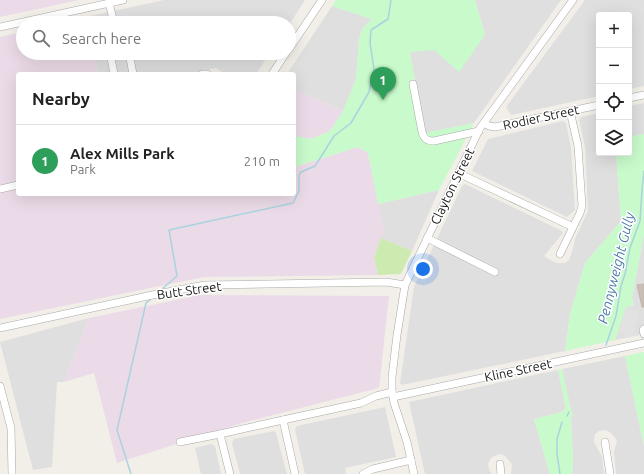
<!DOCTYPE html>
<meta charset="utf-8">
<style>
body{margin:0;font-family:Ubuntu,sans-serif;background:#f6f6f6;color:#222}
.controls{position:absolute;right:12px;top:12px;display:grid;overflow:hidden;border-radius:4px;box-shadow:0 4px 16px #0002}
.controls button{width:36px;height:36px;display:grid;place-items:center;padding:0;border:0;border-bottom:1px solid #e0e0e0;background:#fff;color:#222;font:20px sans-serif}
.you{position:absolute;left:423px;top:269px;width:14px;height:14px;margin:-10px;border:3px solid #fff;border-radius:50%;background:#1a73e8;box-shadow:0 0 0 6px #1a73e833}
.badge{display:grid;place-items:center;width:26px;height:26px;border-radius:50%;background:#1a73e8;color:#fff;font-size:13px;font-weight:700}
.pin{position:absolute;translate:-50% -33px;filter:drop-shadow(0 1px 2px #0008)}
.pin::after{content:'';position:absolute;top:21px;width:14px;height:12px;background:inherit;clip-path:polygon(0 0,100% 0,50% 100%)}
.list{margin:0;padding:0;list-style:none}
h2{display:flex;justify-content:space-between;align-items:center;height:52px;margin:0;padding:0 16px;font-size:17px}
h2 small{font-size:13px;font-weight:400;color:#767676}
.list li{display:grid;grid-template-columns:26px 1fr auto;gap:12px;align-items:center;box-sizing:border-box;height:72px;padding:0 16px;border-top:1px solid #e0e0e0}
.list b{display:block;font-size:15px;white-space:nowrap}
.list p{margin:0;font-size:13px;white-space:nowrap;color:#767676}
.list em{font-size:13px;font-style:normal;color:#767676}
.icon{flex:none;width:22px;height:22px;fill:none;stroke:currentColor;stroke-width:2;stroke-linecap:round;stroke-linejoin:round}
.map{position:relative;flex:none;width:644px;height:474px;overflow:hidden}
.search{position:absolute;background:#fff;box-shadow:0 4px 16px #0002;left:16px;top:16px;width:280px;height:44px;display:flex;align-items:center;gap:10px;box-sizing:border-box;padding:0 14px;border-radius:22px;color:#767676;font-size:15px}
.panel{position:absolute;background:#fff;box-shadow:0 4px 16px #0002;left:16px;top:72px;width:280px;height:124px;border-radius:4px}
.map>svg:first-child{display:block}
.residential{fill:#e0dfdf}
.industrial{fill:#ebdbe8}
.grass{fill:#cdebb0}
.park{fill:#c8facc}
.parking{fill:#e2e2e2}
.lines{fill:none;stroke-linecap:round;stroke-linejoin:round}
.stream{stroke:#aad3df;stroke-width:1.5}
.building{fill:#c7bfb8;stroke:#c4b6ab}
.minor-casing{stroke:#a9a9a9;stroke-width:8}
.minor{stroke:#fff;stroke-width:7}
.labels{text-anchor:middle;stroke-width:3;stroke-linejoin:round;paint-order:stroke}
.street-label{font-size:13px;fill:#222;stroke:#fff}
.water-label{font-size:14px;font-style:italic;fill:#4a7aab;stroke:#fff}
</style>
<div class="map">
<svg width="644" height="474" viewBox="0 0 644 474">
<rect width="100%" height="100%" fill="#f2efe9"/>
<g class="residential">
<path d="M164 0H305L289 25V23H87L86 17Z"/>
<path d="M475 0H561L474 123 424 134 410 52 434 49 485 35Z"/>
<path d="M585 0H644V86L629 89V15H599V96L511 115 506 107Z"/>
<path d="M332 6 372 19 362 29 359 40 356 79 343 111 294 89V74H287Z"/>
<path d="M94 53H270L256 74H225L216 68 187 74H98Z"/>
<path d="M644 103V134L629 137V106Z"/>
<path d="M599 113V153H616L621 221 585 263 570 314 565 351 402 385 400 383 414 287 462 186 465 184 562 231 563 233 544 256 556 263H565L569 260 572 252 575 239 588 211 585 147 579 120 581 117Z"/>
<path d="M563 121 566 123 571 148 575 210 567 217 472 171 488 139Z"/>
<path d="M439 190 412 251 381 238 384 231 378 204Z"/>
<path d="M644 234V334L615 340 626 307 634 305 632 298Z"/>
<path d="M89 318 64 382H57L52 467 33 470 0 342Z"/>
<path d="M625 356 644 446V474H616L614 452 617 440 610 432 604 430 599 431 595 434 594 442 602 457 604 474H572L573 460 571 418 573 414 571 411 562 369Z"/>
<path d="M558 370 566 408 562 412 534 419 550 474H511L512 464 505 456 500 454 494 456 491 458 488 464 489 470 492 474H425L409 402Z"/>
<path d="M385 407 396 457 345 468 346 474H305L295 429 297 426Z"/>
<path d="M274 431 276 433 287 474H240L232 443 234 439Z"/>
<path d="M211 444 215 446 221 474H201L195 448Z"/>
</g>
<g class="industrial">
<path d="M0 0H79L0 17Z"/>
<path d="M23 32V53H94L98 74H18V194H294V167L358 147 368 153 384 231 374 257 378 275 204 277 0 319V37Z"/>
<path d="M294 89 343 111 330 131 311 139 294 136Z"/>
<path d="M200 295 389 296 379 388 242 423 117 463 94 373 64 382 89 318Z"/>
</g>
<path class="grass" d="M381 238 412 251 401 274 378 275 374 257Z"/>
<g class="park">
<path d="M336 0H475L485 35 459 72 434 50 410 52 424 133 474 123 439 190 378 204 368 153 358 147 294 167V136L311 139 330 131 343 111 356 79 359 40 362 29 372 19 332 6Z"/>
<path d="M644 134V234L632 298 634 305 626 307 615 340 565 351 570 314 585 263 621 221 616 153H629V137Z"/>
<path d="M644 352V446L625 356Z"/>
<path d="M562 369 571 411 573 414 571 418 573 460 572 474H550L534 419 562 412 566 408 558 370Z"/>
</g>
<path class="parking" d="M627 308 640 311 635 328 636 335 624 338V333L619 331Z"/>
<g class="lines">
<g class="stream">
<path d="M162 289 177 276 169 230 293 203 299 191V175L301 172 315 166 317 163 334 136 351 123 369 92 374 69 370 43 371 30 388 19 391 0"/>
<path d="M606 345 616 316 621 286 625 274 630 248 640 221 642 190 644 171"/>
<path d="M567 416 569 412"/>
<path d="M131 474 117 430 146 303 150 300"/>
<path d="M560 474 557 454V439L562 422"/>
</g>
</g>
<path class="building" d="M644 284V307H642L637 285Z"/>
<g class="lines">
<defs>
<g id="minor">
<path d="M109 3 114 23"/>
<path d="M0 27 123 0"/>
<path d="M289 49 322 0"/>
<path d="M110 53 114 74"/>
<path d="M129 53 133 74"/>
<path d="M202 74H207"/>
<path d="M272 74 286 53"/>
<path d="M413 84 422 132C424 139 427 141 434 141L479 131"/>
<path d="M629 98 644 95"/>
<path d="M484 123 489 126 495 127 599 105"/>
<path d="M458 173 573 227 580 213 582 206 578 146 570 111"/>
<path d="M0 189 18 185"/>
<path d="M427 238 495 272"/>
<path d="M560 254 573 227"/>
<path d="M0 328 157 294 205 285 386 282 405 285"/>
<path d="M644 329 643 330 644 334"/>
<path d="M0 386 11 428 12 474"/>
<path d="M393 397 644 343"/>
<path d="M283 420 295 474"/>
<path d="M220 434 230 474"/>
<path d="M180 442 220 434 283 420 361 403 376 396 392 392"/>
<path d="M605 442 610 474"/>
<path d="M500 464 501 474"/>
<path d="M363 474 373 469 411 460"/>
<path d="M414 474 407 442 394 403 392 390V377L397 335 405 285 480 128 573 0"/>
</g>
</defs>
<use href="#minor" class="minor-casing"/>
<use href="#minor" class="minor"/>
</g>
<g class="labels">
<g class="street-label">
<text transform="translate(541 117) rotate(-12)" y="5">Rodier Street</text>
<text transform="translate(452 186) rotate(-64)" y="5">Clayton Street</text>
<text transform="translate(189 290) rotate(-8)" y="5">Butt Street</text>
<text transform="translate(518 370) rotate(-12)" y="5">Kline Street</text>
</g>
<g class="water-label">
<text transform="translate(616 268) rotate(-76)" y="5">Pennyweight Gully</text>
</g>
</g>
</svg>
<div class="controls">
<button>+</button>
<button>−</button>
<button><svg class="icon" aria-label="locate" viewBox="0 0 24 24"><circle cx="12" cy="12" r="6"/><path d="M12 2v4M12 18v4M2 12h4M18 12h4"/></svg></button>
<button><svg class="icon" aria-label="layers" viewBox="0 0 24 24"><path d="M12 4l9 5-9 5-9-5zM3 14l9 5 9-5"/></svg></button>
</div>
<div class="you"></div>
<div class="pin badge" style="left:383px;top:100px;background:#2e9e5b">1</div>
<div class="search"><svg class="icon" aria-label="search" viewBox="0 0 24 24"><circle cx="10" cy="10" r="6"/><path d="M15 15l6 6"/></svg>Search here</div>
<section class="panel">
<h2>Nearby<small></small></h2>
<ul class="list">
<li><span class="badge" style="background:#2e9e5b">1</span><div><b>Alex Mills Park</b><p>Park</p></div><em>210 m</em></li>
</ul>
</section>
</div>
